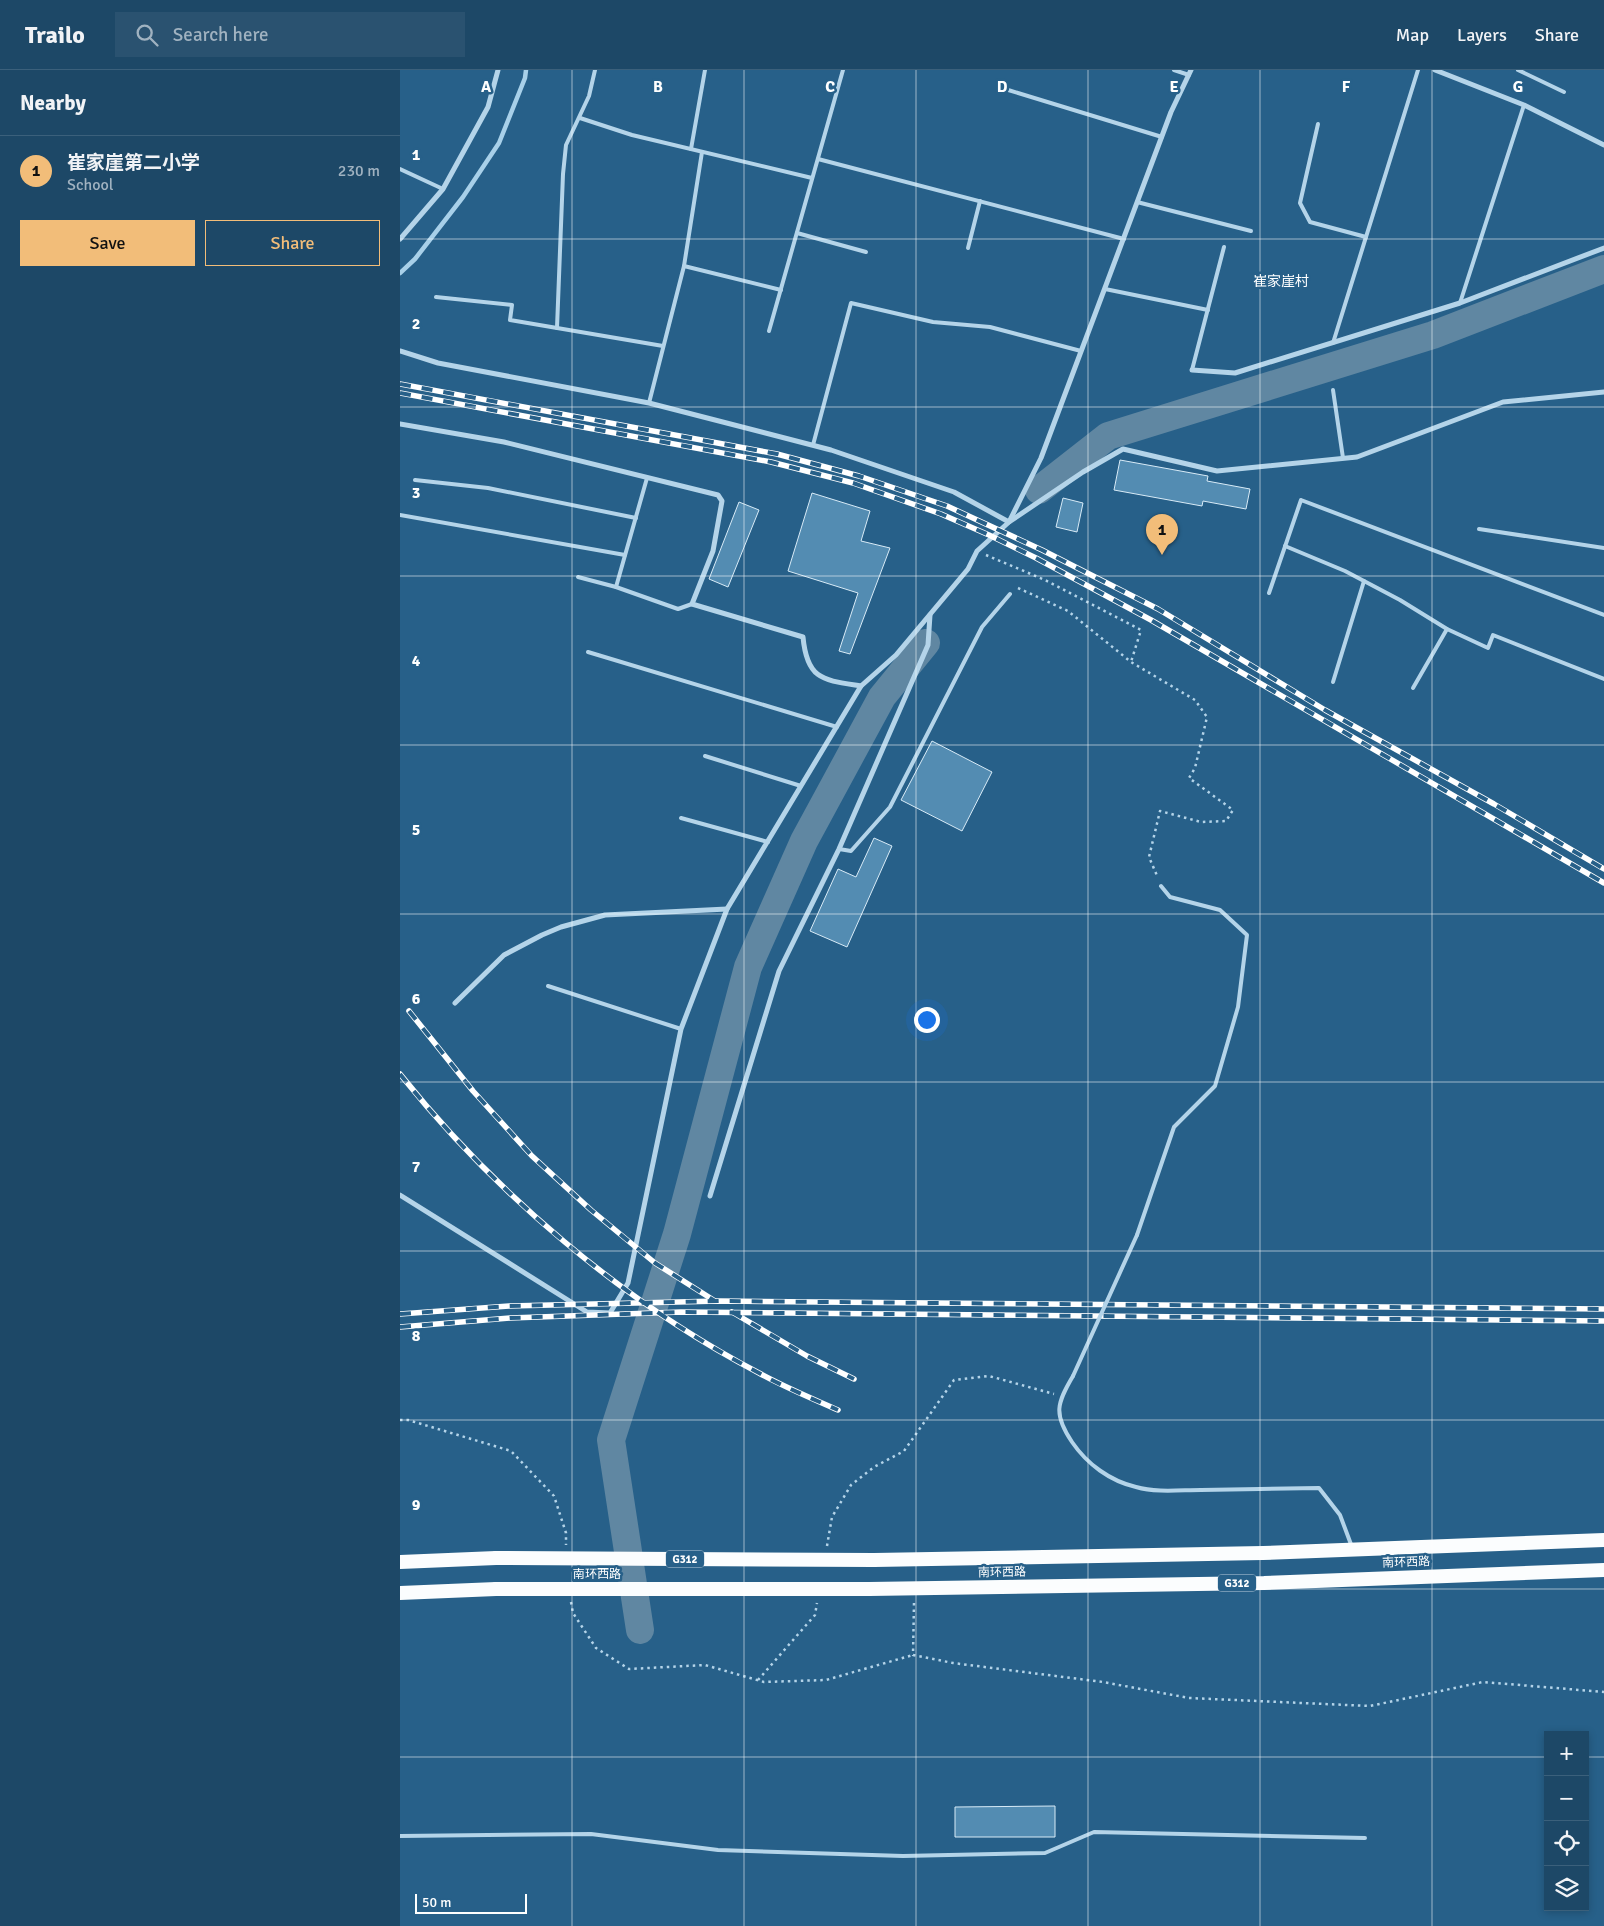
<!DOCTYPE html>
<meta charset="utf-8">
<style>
body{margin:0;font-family:Signika,"Noto Sans SC",sans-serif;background:#2a5270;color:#f1f3f6}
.controls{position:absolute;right:15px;bottom:15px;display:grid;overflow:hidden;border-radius:0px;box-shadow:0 2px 8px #0003}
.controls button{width:45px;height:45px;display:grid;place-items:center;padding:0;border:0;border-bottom:1px solid #3b607b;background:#1d4867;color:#f1f3f6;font:25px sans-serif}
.scale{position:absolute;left:15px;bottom:12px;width:112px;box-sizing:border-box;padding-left:5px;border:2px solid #fff;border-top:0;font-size:14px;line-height:18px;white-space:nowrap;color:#fff;-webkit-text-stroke:4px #276089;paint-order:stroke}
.you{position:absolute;left:526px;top:949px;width:18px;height:18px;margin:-12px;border:4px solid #fff;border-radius:50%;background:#1a73e8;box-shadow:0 0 0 8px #1a73e833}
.badge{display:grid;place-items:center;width:32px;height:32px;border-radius:50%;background:#f2bd79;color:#111;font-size:16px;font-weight:700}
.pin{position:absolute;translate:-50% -41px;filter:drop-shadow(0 1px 2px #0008)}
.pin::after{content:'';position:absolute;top:26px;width:18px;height:15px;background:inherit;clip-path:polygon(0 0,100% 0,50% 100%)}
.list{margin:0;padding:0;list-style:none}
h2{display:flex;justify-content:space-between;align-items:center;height:65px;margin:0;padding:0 20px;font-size:21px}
h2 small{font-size:16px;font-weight:400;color:#a0b2c0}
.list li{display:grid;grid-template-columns:32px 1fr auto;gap:15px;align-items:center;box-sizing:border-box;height:70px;padding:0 20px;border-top:1px solid #3b607b}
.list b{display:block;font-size:19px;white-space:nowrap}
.list p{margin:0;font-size:16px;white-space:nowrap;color:#a0b2c0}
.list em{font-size:16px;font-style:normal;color:#a0b2c0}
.actions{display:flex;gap:10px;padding:15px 20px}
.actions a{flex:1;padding:11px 0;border:1px solid #f2bd79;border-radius:0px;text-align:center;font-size:18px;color:#f2bd79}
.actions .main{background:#f2bd79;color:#111}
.icon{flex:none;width:28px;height:28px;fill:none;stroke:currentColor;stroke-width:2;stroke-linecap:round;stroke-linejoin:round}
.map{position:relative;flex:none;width:1204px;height:1856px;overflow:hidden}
header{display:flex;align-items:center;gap:30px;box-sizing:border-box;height:70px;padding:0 25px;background:#1d4867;border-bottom:1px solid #3b607b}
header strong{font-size:24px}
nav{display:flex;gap:28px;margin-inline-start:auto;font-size:18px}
.search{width:350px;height:45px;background:#2a5270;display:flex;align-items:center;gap:12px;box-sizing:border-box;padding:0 18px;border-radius:0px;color:#a0b2c0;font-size:19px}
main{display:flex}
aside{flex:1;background:#1d4867}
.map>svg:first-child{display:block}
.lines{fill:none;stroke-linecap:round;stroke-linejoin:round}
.stream{stroke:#a8d0e9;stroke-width:4.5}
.river{stroke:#6087a2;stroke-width:28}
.building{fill:#538cb2;stroke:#d8ebf7}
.path{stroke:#b4d4e9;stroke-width:2.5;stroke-dasharray:2.5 4;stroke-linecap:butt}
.service{stroke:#b4d4e9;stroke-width:4}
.minor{stroke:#b4d4e9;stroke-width:5}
.trunk{stroke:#fbfdfe;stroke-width:14}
.rail-casing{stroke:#fff;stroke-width:5.5}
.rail{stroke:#276089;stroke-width:4;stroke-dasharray:11;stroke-linecap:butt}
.service-bridge{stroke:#b4d4e9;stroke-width:4}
.trunk-bridge{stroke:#fbfdfe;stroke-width:14}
.grid{fill:none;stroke:#fff;stroke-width:1;stroke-opacity:0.55}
.labels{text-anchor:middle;stroke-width:5;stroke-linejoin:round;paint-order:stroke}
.shield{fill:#276089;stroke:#becfdc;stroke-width:1}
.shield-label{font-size:11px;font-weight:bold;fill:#fff}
.street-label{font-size:12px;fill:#fff;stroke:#276089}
.neighbourhood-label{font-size:14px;fill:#fff;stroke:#276089}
.grid-label{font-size:16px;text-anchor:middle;font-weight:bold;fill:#fff;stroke:#276089;stroke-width:5;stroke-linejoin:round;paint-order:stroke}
</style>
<header>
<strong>Trailo</strong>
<div class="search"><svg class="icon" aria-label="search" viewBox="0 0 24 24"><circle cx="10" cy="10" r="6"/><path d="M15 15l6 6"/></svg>Search here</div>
<nav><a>Map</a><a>Layers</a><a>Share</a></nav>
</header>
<main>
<aside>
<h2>Nearby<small></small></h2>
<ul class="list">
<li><span class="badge">1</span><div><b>崔家崖第二小学</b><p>School</p></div><em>230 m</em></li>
</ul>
<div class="actions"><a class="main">Save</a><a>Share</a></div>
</aside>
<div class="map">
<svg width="1204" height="1856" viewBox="0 0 1204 1856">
<rect width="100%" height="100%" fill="#276089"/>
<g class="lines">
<path class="stream" d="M0 203 15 189 63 127 99 73 125 8 126 0"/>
<g class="river">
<path d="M639 420 708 366 1033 265 1204 199"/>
<path d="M240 1560 211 1370 277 1164 348 897 404 771 482 627 526 573"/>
</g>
</g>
<g class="building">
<path d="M720 390 808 406 807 411 850 419 846 439 803 431 802 436 714 420Z"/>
<path d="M412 423 470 441 461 471 490 478 450 584 439 581 458 523 388 501Z"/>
<path d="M663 428 683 433 677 462 656 457Z"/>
<path d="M339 432 359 440 328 517 309 509Z"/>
<path d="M532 671 592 702 562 761 501 730Z"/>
<path d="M474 768 492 776 447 877 410 861 438 799 456 807Z"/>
<path d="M655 1736V1767H555V1737Z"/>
</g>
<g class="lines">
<g class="path">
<path d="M586 485 645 510 741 560 731 592"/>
<path d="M618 518 668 541 731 592 795 630 807 647 795 698 789 708 833 740 826 751 801 752 760 741 749 787 758 808"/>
<path d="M0 1350H8L111 1381 154 1426 166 1463V1475"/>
<path d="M427 1476 432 1447 451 1415 474 1397 504 1381 554 1310 589 1306 654 1324"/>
<path d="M171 1532 173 1543 196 1578 229 1599 305 1595 364 1612 426 1610 513 1585"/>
<path d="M514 1533 513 1585 553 1593 703 1612 789 1628 970 1636 1083 1612 1204 1622"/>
<path d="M358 1610 415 1545 417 1533"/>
</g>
<g class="service">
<path d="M774 0 789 5"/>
<path d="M1118 0 1164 22"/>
<path d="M605 19 762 67"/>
<path d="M180 48 232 65 412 108"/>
<path d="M918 54 900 133 910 152 966 167"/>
<path d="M291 79 305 0"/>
<path d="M418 89 724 169"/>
<path d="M0 99 43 119"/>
<path d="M737 132 851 161"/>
<path d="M397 163 466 182"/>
<path d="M568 178 580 131"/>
<path d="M284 196 381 220"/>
<path d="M705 219 808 240"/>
<path d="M36 227 112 235 110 250 263 276"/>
<path d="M1060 233 1124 35"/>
<path d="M157 258 163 104 166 75 189 26 195 0"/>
<path d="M369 261 443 0"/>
<path d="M933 273 1018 0"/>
<path d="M792 300 824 177"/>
<path d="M933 320 943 388"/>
<path d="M249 333 284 196 302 82"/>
<path d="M413 375 451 233 533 252 590 257 681 281"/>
<path d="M15 410 88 418 236 448"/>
<path d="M0 445 225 485"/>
<path d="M1079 459 1204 478"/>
<path d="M885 476 945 501 1000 530 1047 559 1088 578 1093 565 1204 609"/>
<path d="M178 507 216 517 278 539 292 534"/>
<path d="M216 517 247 408"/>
<path d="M869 523 901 430 1204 545"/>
<path d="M188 582 437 657"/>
<path d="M933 612 964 511"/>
<path d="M1013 618 1047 559"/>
<path d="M305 686 401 716"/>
<path d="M281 748 368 772"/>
<path d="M439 779 451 781 490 737 582 557 610 524"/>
<path d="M148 916 281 959"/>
<path d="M737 1165 774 1057 815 1016 838 937 847 865 820 840 770 827 761 816"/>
<path d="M673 1306C657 1333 653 1344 672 1372 687 1394 710 1411 736 1417 757 1423 780 1420 801 1420 840 1419 880 1419 919 1418L940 1445 952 1477"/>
<path d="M0 1766 191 1764 318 1780 503 1786 645 1783 694 1762 965 1768"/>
</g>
<g class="minor">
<path d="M1035 0 1124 35 1204 75"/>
<path d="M0 169 43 119 88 37 98 0"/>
<path d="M0 281 38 293 249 333 431 380 554 422 609 452 683 402 723 379 817 401 957 387 1103 332 1204 322"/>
<path d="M792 300 835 303 1060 233 1204 178"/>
<path d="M0 354 104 372 318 425 322 431 313 481 292 534 403 567C407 610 423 610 461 616"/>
<path d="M55 933 104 885 142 865 161 857 205 845 327 839"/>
<path d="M0 1125 187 1242 210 1243 228 1213 281 959 327 839 461 616 496 585 568 499 577 481 609 452 641 388 771 42 791 0"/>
<path d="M310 1126 379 901 439 779 528 575 530 545"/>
</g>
<g class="trunk">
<path d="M474 1490 863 1483 1204 1470"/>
<path d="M0 1492 96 1488"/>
<path d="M469 1519 864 1513 1204 1500"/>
<path d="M0 1523 96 1519"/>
</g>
<defs>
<g id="rail">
<path d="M0 314 377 384 459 406 547 436 642 480 758 539 925 640 1094 734 1204 799"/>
<path d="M0 323 371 392 453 413 541 444 589 465 636 488 751 550 1204 813"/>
<path d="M9 941 73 1021 132 1086 191 1140 255 1193 315 1231"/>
<path d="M0 1004C95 1123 223 1232 359 1303 384 1317 411 1328 438 1340"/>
<path d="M332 1242 407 1286 454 1309"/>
<path d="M0 1244 109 1236 320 1231 1204 1239"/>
<path d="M0 1257 110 1248 281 1242 1204 1251"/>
</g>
</defs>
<use href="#rail" class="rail-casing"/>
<use href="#rail" class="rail"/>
<path class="service-bridge" d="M673 1306 737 1165"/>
<g class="trunk-bridge">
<path d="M96 1488 474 1490"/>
<path d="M96 1519H469"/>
</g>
</g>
<path class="grid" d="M172 0V1856M344 0V1856M516 0V1856M688 0V1856M860 0V1856M1032 0V1856M0 169H1204M0 337H1204M0 506H1204M0 675H1204M0 844H1204M0 1012H1204M0 1181H1204M0 1350H1204M0 1519H1204M0 1687H1148M1185 1687H1204"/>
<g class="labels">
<g class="shield">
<rect x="266" y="1480.5" width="38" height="17" rx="4"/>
<rect x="818" y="1504.5" width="38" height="17" rx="4"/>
</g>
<g class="shield-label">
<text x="285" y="1493">G312</text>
<text x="837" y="1517">G312</text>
</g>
<g class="street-label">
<text transform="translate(1006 1492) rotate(-2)" y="4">南环西路</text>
<text transform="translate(602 1502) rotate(-1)" y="4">南环西路</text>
<text x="197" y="1508">南环西路</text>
</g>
<g class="neighbourhood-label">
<text x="881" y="216">崔家崖村</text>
</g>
</g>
<g class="grid-label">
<text x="86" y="22">A</text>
<text x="258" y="22">B</text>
<text x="430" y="22">C</text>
<text x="602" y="22">D</text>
<text x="774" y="22">E</text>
<text x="946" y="22">F</text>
<text x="1118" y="22">G</text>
<text x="16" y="90">1</text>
<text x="16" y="259">2</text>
<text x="16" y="428">3</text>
<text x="16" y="596">4</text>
<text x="16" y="765">5</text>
<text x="16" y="934">6</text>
<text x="16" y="1102">7</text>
<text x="16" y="1271">8</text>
<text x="16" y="1440">9</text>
</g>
</svg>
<div class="controls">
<button>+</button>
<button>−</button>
<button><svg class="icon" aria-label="locate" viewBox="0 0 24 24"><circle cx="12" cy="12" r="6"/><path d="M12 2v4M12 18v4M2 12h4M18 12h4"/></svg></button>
<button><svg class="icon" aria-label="layers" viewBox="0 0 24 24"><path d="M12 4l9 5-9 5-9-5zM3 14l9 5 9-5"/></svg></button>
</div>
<div class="scale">50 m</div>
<div class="you"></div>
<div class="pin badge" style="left:762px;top:485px">1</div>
</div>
</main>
